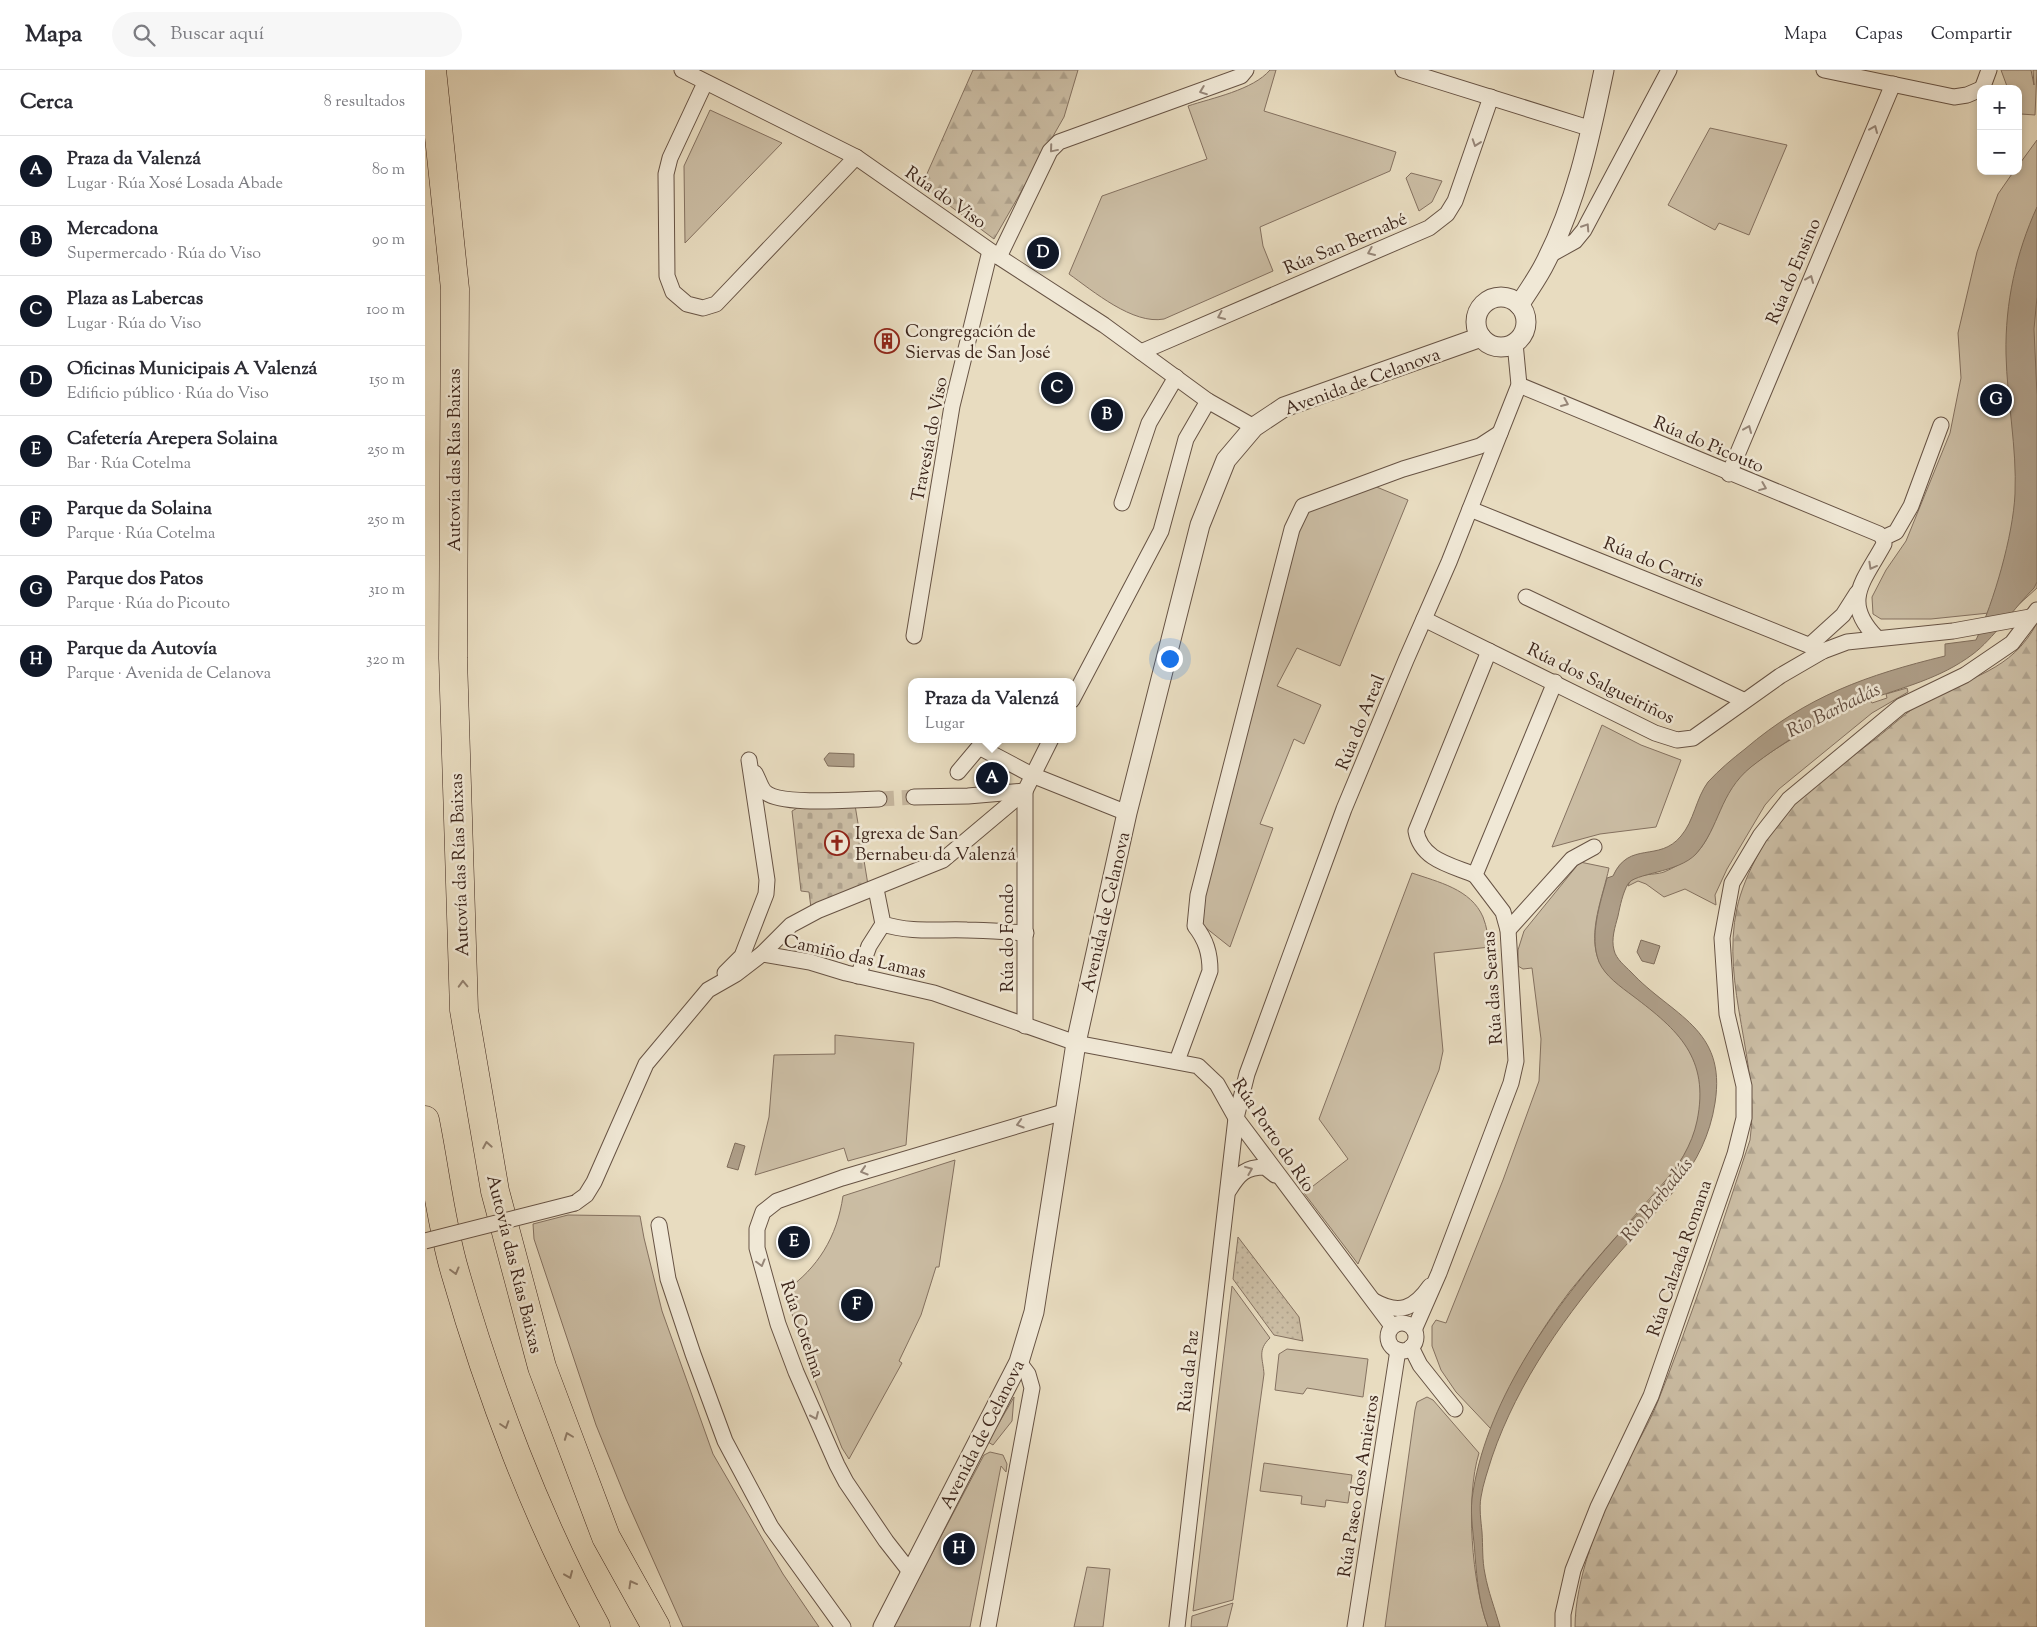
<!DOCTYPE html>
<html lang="es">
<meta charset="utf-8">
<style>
body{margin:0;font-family:"Sorts Mill Goudy",serif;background:#f7f7f7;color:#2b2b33}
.controls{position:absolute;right:15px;top:15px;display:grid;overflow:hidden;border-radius:10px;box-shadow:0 2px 8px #0003}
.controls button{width:45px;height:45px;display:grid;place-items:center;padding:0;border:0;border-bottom:1px solid #e1e1e2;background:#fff;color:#2b2b33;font:25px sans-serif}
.you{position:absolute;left:744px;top:588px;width:18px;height:18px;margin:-12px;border:4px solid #fff;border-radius:50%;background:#1a73e8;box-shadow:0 0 0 8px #1a73e833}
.badge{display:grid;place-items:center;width:32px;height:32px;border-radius:50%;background:#111827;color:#fff;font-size:16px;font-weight:700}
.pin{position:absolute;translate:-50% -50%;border:2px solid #fff;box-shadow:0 1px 5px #0006}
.popup{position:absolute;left:483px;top:608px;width:168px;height:65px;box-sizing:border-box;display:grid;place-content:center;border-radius:10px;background:#fff;filter:drop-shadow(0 1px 4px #0005);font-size:16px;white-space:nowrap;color:#7c7c81}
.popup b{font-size:19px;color:#2b2b33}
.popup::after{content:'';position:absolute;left:50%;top:100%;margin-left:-10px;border:10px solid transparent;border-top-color:#fff}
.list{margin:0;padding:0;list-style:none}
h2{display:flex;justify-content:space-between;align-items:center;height:65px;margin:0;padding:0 20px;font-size:21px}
h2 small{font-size:16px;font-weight:400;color:#7c7c81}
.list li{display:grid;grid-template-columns:32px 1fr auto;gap:15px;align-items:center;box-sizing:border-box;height:70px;padding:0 20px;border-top:1px solid #e1e1e2}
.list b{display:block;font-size:19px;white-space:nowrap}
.list p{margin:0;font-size:16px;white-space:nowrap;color:#7c7c81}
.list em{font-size:16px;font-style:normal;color:#7c7c81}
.icon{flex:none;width:28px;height:28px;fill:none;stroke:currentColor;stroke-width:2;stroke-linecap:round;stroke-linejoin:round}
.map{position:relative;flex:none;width:1612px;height:1557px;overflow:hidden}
header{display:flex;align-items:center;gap:30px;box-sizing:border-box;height:70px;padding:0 25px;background:#fff;border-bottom:1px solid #e1e1e2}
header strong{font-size:24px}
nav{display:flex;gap:28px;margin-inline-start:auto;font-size:18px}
.search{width:350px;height:45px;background:#f7f7f7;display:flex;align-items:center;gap:12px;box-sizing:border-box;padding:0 18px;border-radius:28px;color:#7c7c81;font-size:19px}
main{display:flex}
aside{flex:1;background:#fff}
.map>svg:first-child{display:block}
.grass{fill:url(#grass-dots);stroke:#847160}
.forest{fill:url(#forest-firs);stroke:#847160}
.cemetery{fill:url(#cemetery-stones);stroke:#847160}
.green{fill:#cbbda4;stroke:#847160}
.water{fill:#ae9e88;stroke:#806e5c}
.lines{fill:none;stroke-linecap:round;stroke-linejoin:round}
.minor-tunnel{stroke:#c6b79f;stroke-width:15;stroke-dasharray:15 8;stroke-linecap:butt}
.minor-casing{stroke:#675344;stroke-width:17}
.tertiary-casing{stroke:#675344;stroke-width:21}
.motorway-casing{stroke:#3c251b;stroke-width:29}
.minor{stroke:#f0e8d6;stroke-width:15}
.tertiary{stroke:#f0e8d6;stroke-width:19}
.motorway{stroke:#e8dcc0;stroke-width:28}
.minor-bridge-casing{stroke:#675344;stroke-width:17;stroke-linecap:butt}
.minor-bridge{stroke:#f0e8d6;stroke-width:15}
.oneway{stroke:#968678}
.oneway2{stroke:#92806e}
.labels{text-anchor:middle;stroke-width:5;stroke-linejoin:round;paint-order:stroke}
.street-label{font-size:18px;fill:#3c251b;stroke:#f0e8d6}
.poi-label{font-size:18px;fill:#3c251b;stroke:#f0e8d6;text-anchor:start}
.water-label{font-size:19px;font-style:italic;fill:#5e493c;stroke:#f0e8d6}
</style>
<header>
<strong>Mapa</strong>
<div class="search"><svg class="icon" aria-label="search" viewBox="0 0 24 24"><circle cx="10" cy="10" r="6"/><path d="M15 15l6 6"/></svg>Buscar aquí</div>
<nav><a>Mapa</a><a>Capas</a><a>Compartir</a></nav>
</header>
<main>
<aside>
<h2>Cerca<small>8 resultados</small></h2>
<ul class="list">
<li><span class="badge">A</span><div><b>Praza da Valenzá</b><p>Lugar · Rúa Xosé Losada Abade</p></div><em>80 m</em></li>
<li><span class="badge">B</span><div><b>Mercadona</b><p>Supermercado · Rúa do Viso</p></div><em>90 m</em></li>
<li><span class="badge">C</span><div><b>Plaza as Labercas</b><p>Lugar · Rúa do Viso</p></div><em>100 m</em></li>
<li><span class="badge">D</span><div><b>Oficinas Municipais A Valenzá</b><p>Edificio público · Rúa do Viso</p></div><em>150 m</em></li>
<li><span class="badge">E</span><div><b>Cafetería Arepera Solaina</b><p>Bar · Rúa Cotelma</p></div><em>250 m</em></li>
<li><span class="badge">F</span><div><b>Parque da Solaina</b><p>Parque · Rúa Cotelma</p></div><em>250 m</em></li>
<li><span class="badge">G</span><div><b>Parque dos Patos</b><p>Parque · Rúa do Picouto</p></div><em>310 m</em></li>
<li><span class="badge">H</span><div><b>Parque da Autovía</b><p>Parque · Avenida de Celanova</p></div><em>320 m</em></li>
</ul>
</aside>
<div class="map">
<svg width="1612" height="1557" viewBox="0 0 1612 1557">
<defs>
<pattern id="grass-dots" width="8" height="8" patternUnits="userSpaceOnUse" patternTransform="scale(1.25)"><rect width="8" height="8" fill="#cbbda4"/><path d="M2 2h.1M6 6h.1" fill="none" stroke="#afa28d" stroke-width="1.8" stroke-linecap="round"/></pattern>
<pattern id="forest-firs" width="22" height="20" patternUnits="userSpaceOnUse" patternTransform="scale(1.25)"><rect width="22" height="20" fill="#cbbda4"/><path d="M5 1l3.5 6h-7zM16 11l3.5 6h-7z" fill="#afa28d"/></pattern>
<pattern id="cemetery-stones" width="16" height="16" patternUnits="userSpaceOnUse" patternTransform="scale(1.25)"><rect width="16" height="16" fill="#cbbda4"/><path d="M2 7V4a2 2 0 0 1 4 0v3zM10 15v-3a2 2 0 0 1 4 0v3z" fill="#afa28d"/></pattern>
</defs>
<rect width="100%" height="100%" fill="#e8dcc0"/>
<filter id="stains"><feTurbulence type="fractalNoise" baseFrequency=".004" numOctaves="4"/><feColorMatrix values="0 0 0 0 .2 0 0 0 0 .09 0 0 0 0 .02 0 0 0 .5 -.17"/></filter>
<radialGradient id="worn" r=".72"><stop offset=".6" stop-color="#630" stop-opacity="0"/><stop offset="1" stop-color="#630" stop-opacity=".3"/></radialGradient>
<path class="grass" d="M813 1167 874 1247 878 1271 849 1265 808 1209Z"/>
<g class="forest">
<path d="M548 0H653L639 47 569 169 497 115Z"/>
<path d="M1612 553V1557H1150C1150 1510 1174 1448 1195 1406 1207 1381 1223 1357 1233 1331 1267 1246 1296 1158 1325 1070 1336 993 1295 916 1312 838 1319 805 1345 757 1370 733 1394 710 1423 690 1449 670 1466 657 1482 641 1500 631 1545 606 1586 602 1612 553Z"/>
</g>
<path class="cemetery" d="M430 735 443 815 386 838 384 822 376 821 367 741 374 737Z"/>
<g class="green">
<path d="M845 0H851L839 41 971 82 965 101 835 157 838 176 848 201 739 249C708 255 668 221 644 204L677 126 782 89 763 36C787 28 828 20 845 0Z"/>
<path d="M1576 0H1606L1609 15 1608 0H1612L1610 45 1596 44 1593 42V19H1583Z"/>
<path d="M285 40 357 73 260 173 259 96Z"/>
<path d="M1285 58 1362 75 1324 165 1294 153 1290 160 1243 135Z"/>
<path d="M1612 70V518L1591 537 1564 543 1506 549H1456L1448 544 1447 527 1461 500 1481 471 1525 363 1536 308 1533 263 1552 182 1573 124 1589 101H1593V96Z"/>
<path d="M986 103 1017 111 1007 132 994 141 981 108Z"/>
<path d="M942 413 983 430 915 596 872 578 852 616 896 635 879 674 869 669 835 754 848 758 805 877 776 854 794 739 878 436Z"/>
<path d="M1482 618 1483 622 1447 643 1354 719 1340 735 1302 799 1290 825 1291 835 1260 819 1239 827 1221 814 1213 811 1203 816C1207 802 1228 806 1239 802 1249 798 1260 791 1269 785 1287 771 1293 734 1307 715 1327 687 1411 643 1444 629L1447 633 1462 628 1461 624Z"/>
<path d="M1177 655 1216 675 1256 690 1231 757 1175 764 1127 777Z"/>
<path d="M1155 792 1184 798C1178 826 1162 863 1174 891 1177 898 1189 906 1196 911 1230 942 1276 972 1276 1024 1276 1042 1271 1063 1263 1079 1251 1100 1234 1118 1219 1135 1194 1164 1168 1192 1145 1221 1113 1263 1086 1310 1066 1359L1031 1322 1016 1300 1007 1276V1256L1011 1250 1021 1253 1078 1110 1114 1011 1116 969 1107 898 1098 899 1093 896V880L1099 861Z"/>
<path d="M987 803C1013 812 1046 819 1058 847 1062 857 1063 867 1065 877L1009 883 1018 981 1014 1000 933 1194 879 1123 923 1089 894 1049Z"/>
<path d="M410 965 489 973 481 1075 423 1091 419 1078 330 1105 344 1047 349 985 410 984Z"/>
<path d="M530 1090 514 1197H511L496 1245 474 1291 477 1293 424 1389 417 1378 379 1283 360 1221C393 1198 412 1167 418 1126Z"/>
<path d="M143 1145 215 1146 219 1168 237 1241 288 1384 358 1504 394 1557H258L201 1429 171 1355 109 1169 108 1154Z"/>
<path d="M807 1216 845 1268C832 1280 838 1289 839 1304L808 1530 768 1541Z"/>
<path d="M862 1279 943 1289 938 1327 882 1318 878 1324 850 1320 854 1284Z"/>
<path d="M589 1327 587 1351 568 1375 563 1372Z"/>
<path d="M1002 1327 1008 1330 1054 1383C1040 1428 1047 1513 1063 1557H960L990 1340 992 1332Z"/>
<path d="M565 1382 578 1385 582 1394 581 1402 576 1396 545 1557H468L559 1385Z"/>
<path d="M839 1393 927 1405 923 1433 901 1430 900 1437 876 1434 877 1426 835 1421Z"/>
<path d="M662 1497 685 1499 678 1557H649Z"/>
<path d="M808 1533 802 1557H766L767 1546Z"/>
</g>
<g class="water">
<path d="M1612 137V227L1609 259 1612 325V512L1609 518C1590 537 1567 570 1548 584 1515 609 1478 617 1440 631 1402 645 1358 672 1326 697 1294 723 1295 757 1271 784 1253 803 1209 803 1203 814 1198 822 1195 836 1193 846 1190 857 1186 869 1189 880 1191 889 1200 896 1206 902 1247 946 1302 958 1290 1033 1280 1098 1236 1135 1195 1182 1142 1243 1093 1311 1067 1387 1063 1400 1058 1414 1056 1427 1054 1438 1056 1451 1057 1462 1058 1476 1057 1490 1060 1504 1063 1521 1070 1539 1075 1557H1063C1054 1533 1052 1510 1050 1485 1049 1467 1045 1447 1047 1429 1059 1335 1125 1242 1186 1173 1217 1137 1262 1099 1272 1051 1285 988 1253 960 1208 926 1196 917 1180 906 1174 892 1164 866 1175 834 1182 808L1188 806C1204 770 1234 793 1256 766 1269 751 1271 728 1283 712 1294 700 1307 689 1320 679 1382 626 1442 605 1520 586V574L1551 570C1569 531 1588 466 1590 424 1592 377 1582 331 1581 284 1580 233 1591 183 1612 137Z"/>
<path d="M404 683 429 684V697L403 696 399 689Z"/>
<path d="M1216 870 1235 876 1229 894 1217 891 1212 882Z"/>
<path d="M310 1073 320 1076 313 1100 302 1097Z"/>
</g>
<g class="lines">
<path class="minor-tunnel" d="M454 729 489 727"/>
<defs>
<g id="minor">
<path d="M257 0 431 87 574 187 679 255 783 331 829 357"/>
<path d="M978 0 1167 59"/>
<path d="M1399 0 1529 27 1542 25 1556 19"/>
<path d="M280 13 245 88 241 104 242 206 248 222 262 234 278 238 291 234 431 87"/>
<path d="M1557 19 1564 0"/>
<path d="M1123 186 1150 171 1159 160 1244 0"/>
<path d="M574 187 625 81 634 72 816 6 821 0"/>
<path d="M716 282 1004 158 1022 144 1030 131 1066 27"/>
<path d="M1094 315 1454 464 1458 468 1459 474C1439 511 1416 531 1451 567"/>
<path d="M1304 404 1468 14"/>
<path d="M697 433 724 353 751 307"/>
<path d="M1045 439 1398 581"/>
<path d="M1458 468 1471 462 1486 436 1516 355"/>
<path d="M1101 527 1318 630"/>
<path d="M999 549 1230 663 1252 670 1268 668 1355 606 1398 581 1422 572 1528 561 1605 547"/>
<path d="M489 566 527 336 565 181"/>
<path d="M1385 575 1418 545 1432 523"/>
<path d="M647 630 736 461 761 369 783 331"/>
<path d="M533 702 554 677 607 705 702 743"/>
<path d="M330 703C333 708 335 716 339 721 353 737 432 729 454 729"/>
<path d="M489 727 543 726 600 721V956"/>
<path d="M1050 805C1026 795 996 790 991 761L1064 581"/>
<path d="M451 819 458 854C486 863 513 859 542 860 562 860 581 862 601 863"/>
<path d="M1083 860 1147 789 1169 777"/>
<path d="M337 884 385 892 421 903 509 923 651 973 773 996 792 1014 811 1048 967 1256"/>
<path d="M300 903 317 886 341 824 342 810 324 690"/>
<path d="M433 906 444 876 458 854"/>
<path d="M752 991 785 901C785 883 781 870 770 856L773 825 867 459 878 436 978 399 1055 376 1075 363"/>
<path d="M804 1120C814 1104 820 1097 840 1097L850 1105"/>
<path d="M150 1133 161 1125 169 1112 221 994 283 920 311 904 337 884 366 855 394 840 518 790 600 721 626 669"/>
<path d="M234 1155 243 1209 268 1284 300 1371 346 1457 418 1557"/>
<path d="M949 1231C974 1245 989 1239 1005 1216"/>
<circle cx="977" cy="1267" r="14"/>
<path d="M989 1260 1014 1203 1086 1013 1091 991 1083 860 1078 842 1050 805 1130 612"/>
<path d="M986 1277 995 1295 1030 1339"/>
<path d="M486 1503 461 1471 421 1412 412 1395 371 1302 353 1254 332 1178V1159L338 1142 352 1131 417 1108 642 1041"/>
<path d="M563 1557 607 1318 603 1304 594 1292"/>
<path d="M752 1557 811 1048 822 1004 919 739 981 590 1024 492 1094 315 1090 273"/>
<path d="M930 1557 973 1280"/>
<path d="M1138 1557V1544L1148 1500 1173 1437 1226 1326 1310 1084 1319 1048V1016L1302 944 1297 868 1307 813 1335 766 1364 729 1476 636 1540 605 1587 573 1612 540"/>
</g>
<g id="tertiary">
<circle cx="1076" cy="252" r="25"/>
<path d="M1094 235C1102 223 1111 210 1118 197 1151 135 1165 67 1179 0"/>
<path d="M458 1557 594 1292 609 1242 651 973 702 743 775 455 801 390 829 357 859 337 1056 267"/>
</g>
<g id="motorway">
<path d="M7 0 30 219 28 588 39 940 70 1121 117 1297 181 1467 231 1557"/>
<path d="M0 1050C10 1099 16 1155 30 1202 64 1321 112 1449 171 1557"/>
</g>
</defs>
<use href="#minor" class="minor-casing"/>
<use href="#tertiary" class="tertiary-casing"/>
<use href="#motorway" class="motorway-casing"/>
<use href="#minor" class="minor"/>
<use href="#tertiary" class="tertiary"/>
<use href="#motorway" class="motorway"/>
<defs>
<path id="minor-bridge" d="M0 1171 150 1133"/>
</defs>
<use href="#minor-bridge" class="minor-bridge-casing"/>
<use href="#minor-bridge" class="minor-bridge"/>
</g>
<defs><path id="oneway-chevron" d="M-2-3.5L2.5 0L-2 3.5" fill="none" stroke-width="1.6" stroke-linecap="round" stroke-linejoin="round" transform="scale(1.25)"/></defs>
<g class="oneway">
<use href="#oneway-chevron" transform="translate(778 21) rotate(159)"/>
<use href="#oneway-chevron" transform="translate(1449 59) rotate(-67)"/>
<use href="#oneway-chevron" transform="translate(1051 73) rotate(109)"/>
<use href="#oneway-chevron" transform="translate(628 79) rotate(130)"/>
<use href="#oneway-chevron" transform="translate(1161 157) rotate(-57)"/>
<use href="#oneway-chevron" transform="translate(946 182) rotate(157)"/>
<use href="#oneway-chevron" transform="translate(1385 209) rotate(-67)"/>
<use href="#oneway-chevron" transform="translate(796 246) rotate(156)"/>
<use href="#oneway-chevron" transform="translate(1140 333) rotate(23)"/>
<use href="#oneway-chevron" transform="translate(1323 359) rotate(-67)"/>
<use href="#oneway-chevron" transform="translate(1338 417) rotate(22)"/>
<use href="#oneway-chevron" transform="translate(1447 496) rotate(119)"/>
<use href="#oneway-chevron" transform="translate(595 1054) rotate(164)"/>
<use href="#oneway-chevron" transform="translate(824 1100) rotate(-22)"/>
<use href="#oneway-chevron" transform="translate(439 1101) rotate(163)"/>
<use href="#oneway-chevron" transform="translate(336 1193) rotate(75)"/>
<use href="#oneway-chevron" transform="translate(390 1346) rotate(66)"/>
</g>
<g class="oneway2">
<use href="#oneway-chevron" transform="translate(38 914) rotate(-92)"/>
<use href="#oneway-chevron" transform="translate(62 1075) rotate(-100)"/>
<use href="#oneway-chevron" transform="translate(30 1201) rotate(75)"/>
<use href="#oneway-chevron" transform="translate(80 1355) rotate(72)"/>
<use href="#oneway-chevron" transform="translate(143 1366) rotate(-111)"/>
<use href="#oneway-chevron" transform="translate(144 1505) rotate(67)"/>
<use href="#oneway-chevron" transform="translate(207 1514) rotate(-119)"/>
</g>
<defs>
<symbol id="building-ring" viewBox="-11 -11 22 22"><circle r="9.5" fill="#f0e8d6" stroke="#8f2418" stroke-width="1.5"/><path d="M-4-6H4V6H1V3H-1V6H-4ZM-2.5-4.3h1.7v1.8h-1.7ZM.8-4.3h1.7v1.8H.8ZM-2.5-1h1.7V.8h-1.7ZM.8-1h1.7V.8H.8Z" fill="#8f2418"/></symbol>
<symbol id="church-ring" viewBox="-11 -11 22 22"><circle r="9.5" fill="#f0e8d6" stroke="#8f2418" stroke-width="1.5"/><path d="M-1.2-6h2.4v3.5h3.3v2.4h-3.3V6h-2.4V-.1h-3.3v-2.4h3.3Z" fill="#8f2418"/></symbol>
</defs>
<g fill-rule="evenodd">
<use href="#building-ring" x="448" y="257" width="28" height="28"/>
<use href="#church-ring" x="398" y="759" width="28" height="28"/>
</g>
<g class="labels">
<g class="street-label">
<text transform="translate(521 127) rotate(35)" y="6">Rúa do Viso</text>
<text transform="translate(920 173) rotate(-23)" y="6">Rúa San Bernabé</text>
<text transform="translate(1368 201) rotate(-67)" y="6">Rúa do Ensino</text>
<text transform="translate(937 311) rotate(-20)" y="6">Avenida de Celanova</text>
<text transform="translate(504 369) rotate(-79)" y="6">Travesía do Viso</text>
<text transform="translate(1284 374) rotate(23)" y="6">Rúa do Picouto</text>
<text transform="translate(29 390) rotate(-90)" y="6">Autovía das Rías Baixas</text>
<text transform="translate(1229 492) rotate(22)" y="6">Rúa do Carris</text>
<text transform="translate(1176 613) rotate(26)" y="6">Rúa dos Salgueiriños</text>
<text transform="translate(935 652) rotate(-68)" y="6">Rúa do Areal</text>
<text transform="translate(34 795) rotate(-92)" y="6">Autovía das Rías Baixas</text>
<text transform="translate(680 842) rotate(-77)" y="6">Avenida de Celanova</text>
<text transform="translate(582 868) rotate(-90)" y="6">Rúa do Fondo</text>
<text transform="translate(430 886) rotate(13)" y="6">Camiño das Lamas</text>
<text transform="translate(1067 918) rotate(-94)" y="6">Rúa das Searas</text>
<text transform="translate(849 1065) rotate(56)" y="6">Rúa Porto do Río</text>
<text transform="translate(1254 1188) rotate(-71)" y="6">Rúa Calzada Romana</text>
<text transform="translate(90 1194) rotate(76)" y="6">Autovía das Rías Baixas</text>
<text transform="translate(378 1259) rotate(71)" y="6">Rúa Cotelma</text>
<text transform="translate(763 1301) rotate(-84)" y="6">Rúa da Paz</text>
<text transform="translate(557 1364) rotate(-63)" y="6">Avenida de Celanova</text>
<text transform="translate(933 1416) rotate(-81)" y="6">Rúa Paseo dos Amieiros</text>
</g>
<g class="poi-label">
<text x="480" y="267">Congregación de<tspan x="480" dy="21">Siervas de San José</tspan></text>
<text x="430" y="769">Igrexa de San<tspan x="430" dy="21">Bernabeu da Valenzá</tspan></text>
</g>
<g class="water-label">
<text transform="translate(1408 639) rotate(-26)" y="7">Rio Barbadás</text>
<text transform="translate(1231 1129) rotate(-51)" y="7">Rio Barbadás</text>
</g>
</g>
<rect width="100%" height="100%" filter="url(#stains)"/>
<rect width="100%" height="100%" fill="url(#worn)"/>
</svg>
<div class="controls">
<button>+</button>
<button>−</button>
</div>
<div class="you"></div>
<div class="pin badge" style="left:567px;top:708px">A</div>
<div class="popup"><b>Praza da Valenzá</b>Lugar</div>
<div class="pin badge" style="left:682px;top:345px">B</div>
<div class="pin badge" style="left:632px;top:318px">C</div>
<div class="pin badge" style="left:618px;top:183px">D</div>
<div class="pin badge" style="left:369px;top:1172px">E</div>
<div class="pin badge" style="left:432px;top:1235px">F</div>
<div class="pin badge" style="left:1571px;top:330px">G</div>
<div class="pin badge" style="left:534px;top:1479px">H</div>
</div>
</main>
